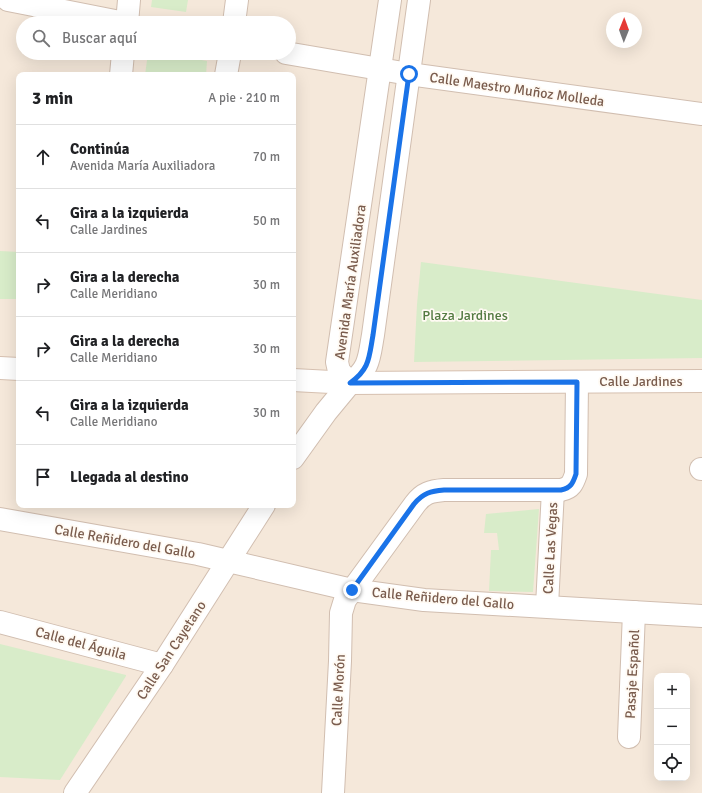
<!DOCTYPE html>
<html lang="es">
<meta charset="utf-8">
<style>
body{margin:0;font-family:Signika,sans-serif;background:#f6f6f6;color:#202124}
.controls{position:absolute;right:12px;bottom:12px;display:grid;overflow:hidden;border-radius:8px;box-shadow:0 4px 16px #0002}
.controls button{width:36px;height:36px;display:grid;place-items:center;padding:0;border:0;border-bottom:1px solid #e0e0e0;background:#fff;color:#202124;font:20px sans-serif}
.compass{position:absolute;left:606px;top:12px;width:36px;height:36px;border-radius:50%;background:#fff;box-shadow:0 4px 16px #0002;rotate:1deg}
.stop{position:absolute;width:12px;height:12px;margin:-9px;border:3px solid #1a73e8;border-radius:50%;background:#fff}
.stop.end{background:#1a73e8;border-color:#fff;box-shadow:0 1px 4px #0008}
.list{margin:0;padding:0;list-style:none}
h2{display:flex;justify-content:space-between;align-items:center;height:52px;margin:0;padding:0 16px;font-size:17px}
h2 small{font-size:13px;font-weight:400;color:#757577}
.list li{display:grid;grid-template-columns:26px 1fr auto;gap:12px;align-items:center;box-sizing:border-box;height:64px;padding:0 16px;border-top:1px solid #e0e0e0}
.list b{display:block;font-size:15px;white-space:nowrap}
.list p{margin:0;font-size:13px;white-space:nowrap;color:#757577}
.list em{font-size:13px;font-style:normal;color:#757577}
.icon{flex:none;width:22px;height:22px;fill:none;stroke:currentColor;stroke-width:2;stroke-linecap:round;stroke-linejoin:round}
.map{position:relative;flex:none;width:702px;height:793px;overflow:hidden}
.search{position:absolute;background:#fff;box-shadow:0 4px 16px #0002;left:16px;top:16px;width:280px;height:44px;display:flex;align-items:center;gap:10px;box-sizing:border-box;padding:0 14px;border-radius:22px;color:#757577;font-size:15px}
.panel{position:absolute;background:#fff;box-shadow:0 4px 16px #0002;left:16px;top:72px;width:280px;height:436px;border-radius:8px}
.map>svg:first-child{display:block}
.residential{fill:#f5e8da;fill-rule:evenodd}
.green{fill:#d8ecc9}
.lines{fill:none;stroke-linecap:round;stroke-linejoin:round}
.pedestrian-casing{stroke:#d1beb0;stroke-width:24}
.minor-casing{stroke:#d1beb0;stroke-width:24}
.tertiary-casing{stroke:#d1beb0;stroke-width:24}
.secondary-casing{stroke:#d6c0b0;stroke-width:24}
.pedestrian{stroke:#fff;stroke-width:22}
.minor{stroke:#fff;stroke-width:22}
.tertiary{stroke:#fff;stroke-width:22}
.secondary{stroke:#fff;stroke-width:22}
.route{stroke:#1a73e8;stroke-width:5}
.labels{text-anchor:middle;stroke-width:3.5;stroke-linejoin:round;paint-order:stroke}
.street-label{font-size:14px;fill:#7a5c4d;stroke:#fffaf3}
.park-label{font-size:14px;fill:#537a41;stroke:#fffaf3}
</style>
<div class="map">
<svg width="702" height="793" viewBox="0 0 702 793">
<rect width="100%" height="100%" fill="#fdf6ec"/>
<path class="residential" d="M0 0H702V793H0ZM612 18H636V42H612ZM23 23H289V53H23ZM19 75H293V505H19ZM657 676H687V778H657Z"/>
<g class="green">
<path d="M152 0H188L186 12 151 7Z"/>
<path d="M148 53H161L207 61 206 75H145Z"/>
<path d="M0 251 19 252V299H0Z"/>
<path d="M421 262 702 300V358L414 362 417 304Z"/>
<path d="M539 509 533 592 489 591 491 550H499L497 533H484L486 514Z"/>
<path d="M0 644 126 675V676L60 780 0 777Z"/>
</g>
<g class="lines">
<defs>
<g id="pedestrian">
<path d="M701 469H702"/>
<path d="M0 519 198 554 228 561"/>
<path d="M629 737 634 612"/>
</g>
<g id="minor">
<path d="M8 0 125 23"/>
<path d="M127 23 129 0"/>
<path d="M234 23 237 0"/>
<path d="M286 53 409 74 702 114"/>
<path d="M121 75 123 53"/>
<path d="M226 75 230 53"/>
<path d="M293 458 326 412 350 383"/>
<path d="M228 561 352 590 424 600 702 616"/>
<path d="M547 606 553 490"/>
<path d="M0 622 162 665"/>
<path d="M75 793 162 665 264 505"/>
<path d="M333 793 340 661 341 613 345 600 415 504C423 493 431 491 444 490H561C571 488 573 483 576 474L577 382"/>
</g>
<path id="tertiary" d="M390 0 337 362 339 371 350 383C370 369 369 357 373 335L419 0"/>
<g id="secondary">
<path d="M0 368 19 369"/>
<path d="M293 380 350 383 702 381"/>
</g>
</defs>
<use href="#pedestrian" class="pedestrian-casing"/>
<use href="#minor" class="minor-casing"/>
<use href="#tertiary" class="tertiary-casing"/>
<use href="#secondary" class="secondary-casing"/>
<use href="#pedestrian" class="pedestrian"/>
<use href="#minor" class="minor"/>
<use href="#tertiary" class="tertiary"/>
<use href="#secondary" class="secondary"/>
</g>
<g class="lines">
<path class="route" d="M352 590 414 504C423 493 431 491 444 490H561C571 488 573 483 576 474L577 382 350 383C370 369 369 357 373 335L409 74"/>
</g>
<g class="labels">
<g class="street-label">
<text transform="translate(517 89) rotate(8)" y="5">Calle Maestro Muñoz Molleda</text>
<text transform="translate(350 282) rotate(-82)" y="5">Avenida María Auxiliadora</text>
<text x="641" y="386">Calle Jardines</text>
<text transform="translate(125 541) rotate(10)" y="5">Calle Reñidero del Gallo</text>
<text transform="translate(550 548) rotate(-87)" y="5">Calle Las Vegas</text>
<text transform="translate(443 598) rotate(5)" y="5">Calle Reñidero del Gallo</text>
<text transform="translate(81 643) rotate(15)" y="5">Calle del Águila</text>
<text transform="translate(171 650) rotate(-57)" y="5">Calle San Cayetano</text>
<text transform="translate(632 674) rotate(-87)" y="5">Pasaje Español</text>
<text transform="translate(338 690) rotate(-87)" y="5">Calle Morón</text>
</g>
<g class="park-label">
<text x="465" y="320">Plaza Jardines</text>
</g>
</g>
</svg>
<div class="controls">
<button>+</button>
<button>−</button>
<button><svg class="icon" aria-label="locate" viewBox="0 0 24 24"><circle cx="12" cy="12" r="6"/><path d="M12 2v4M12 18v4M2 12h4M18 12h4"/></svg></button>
</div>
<svg class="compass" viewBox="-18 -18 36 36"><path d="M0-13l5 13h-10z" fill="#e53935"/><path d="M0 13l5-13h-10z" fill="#757577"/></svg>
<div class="stop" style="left:409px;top:74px"></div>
<div class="stop end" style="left:352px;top:590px"></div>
<div class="search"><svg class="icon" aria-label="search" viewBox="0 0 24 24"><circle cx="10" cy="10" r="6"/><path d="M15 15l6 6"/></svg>Buscar aquí</div>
<section class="panel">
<h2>3 min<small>A pie · 210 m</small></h2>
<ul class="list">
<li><svg class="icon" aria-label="ahead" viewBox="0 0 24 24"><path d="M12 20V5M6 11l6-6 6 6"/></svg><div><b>Continúa</b><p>Avenida María Auxiliadora</p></div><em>70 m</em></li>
<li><svg class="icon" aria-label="left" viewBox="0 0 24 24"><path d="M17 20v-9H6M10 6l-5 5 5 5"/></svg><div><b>Gira a la izquierda</b><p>Calle Jardines</p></div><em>50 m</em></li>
<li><svg class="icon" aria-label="right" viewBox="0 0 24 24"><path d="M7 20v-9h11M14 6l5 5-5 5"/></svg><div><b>Gira a la derecha</b><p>Calle Meridiano</p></div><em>30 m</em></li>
<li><svg class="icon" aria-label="right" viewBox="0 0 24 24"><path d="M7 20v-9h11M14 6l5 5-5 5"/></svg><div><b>Gira a la derecha</b><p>Calle Meridiano</p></div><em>30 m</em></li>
<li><svg class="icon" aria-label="left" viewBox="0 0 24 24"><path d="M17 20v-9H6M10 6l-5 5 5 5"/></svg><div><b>Gira a la izquierda</b><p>Calle Meridiano</p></div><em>30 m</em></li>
<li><svg class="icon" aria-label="arrive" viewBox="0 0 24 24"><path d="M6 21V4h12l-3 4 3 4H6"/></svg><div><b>Llegada al destino</b></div></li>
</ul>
</section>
</div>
